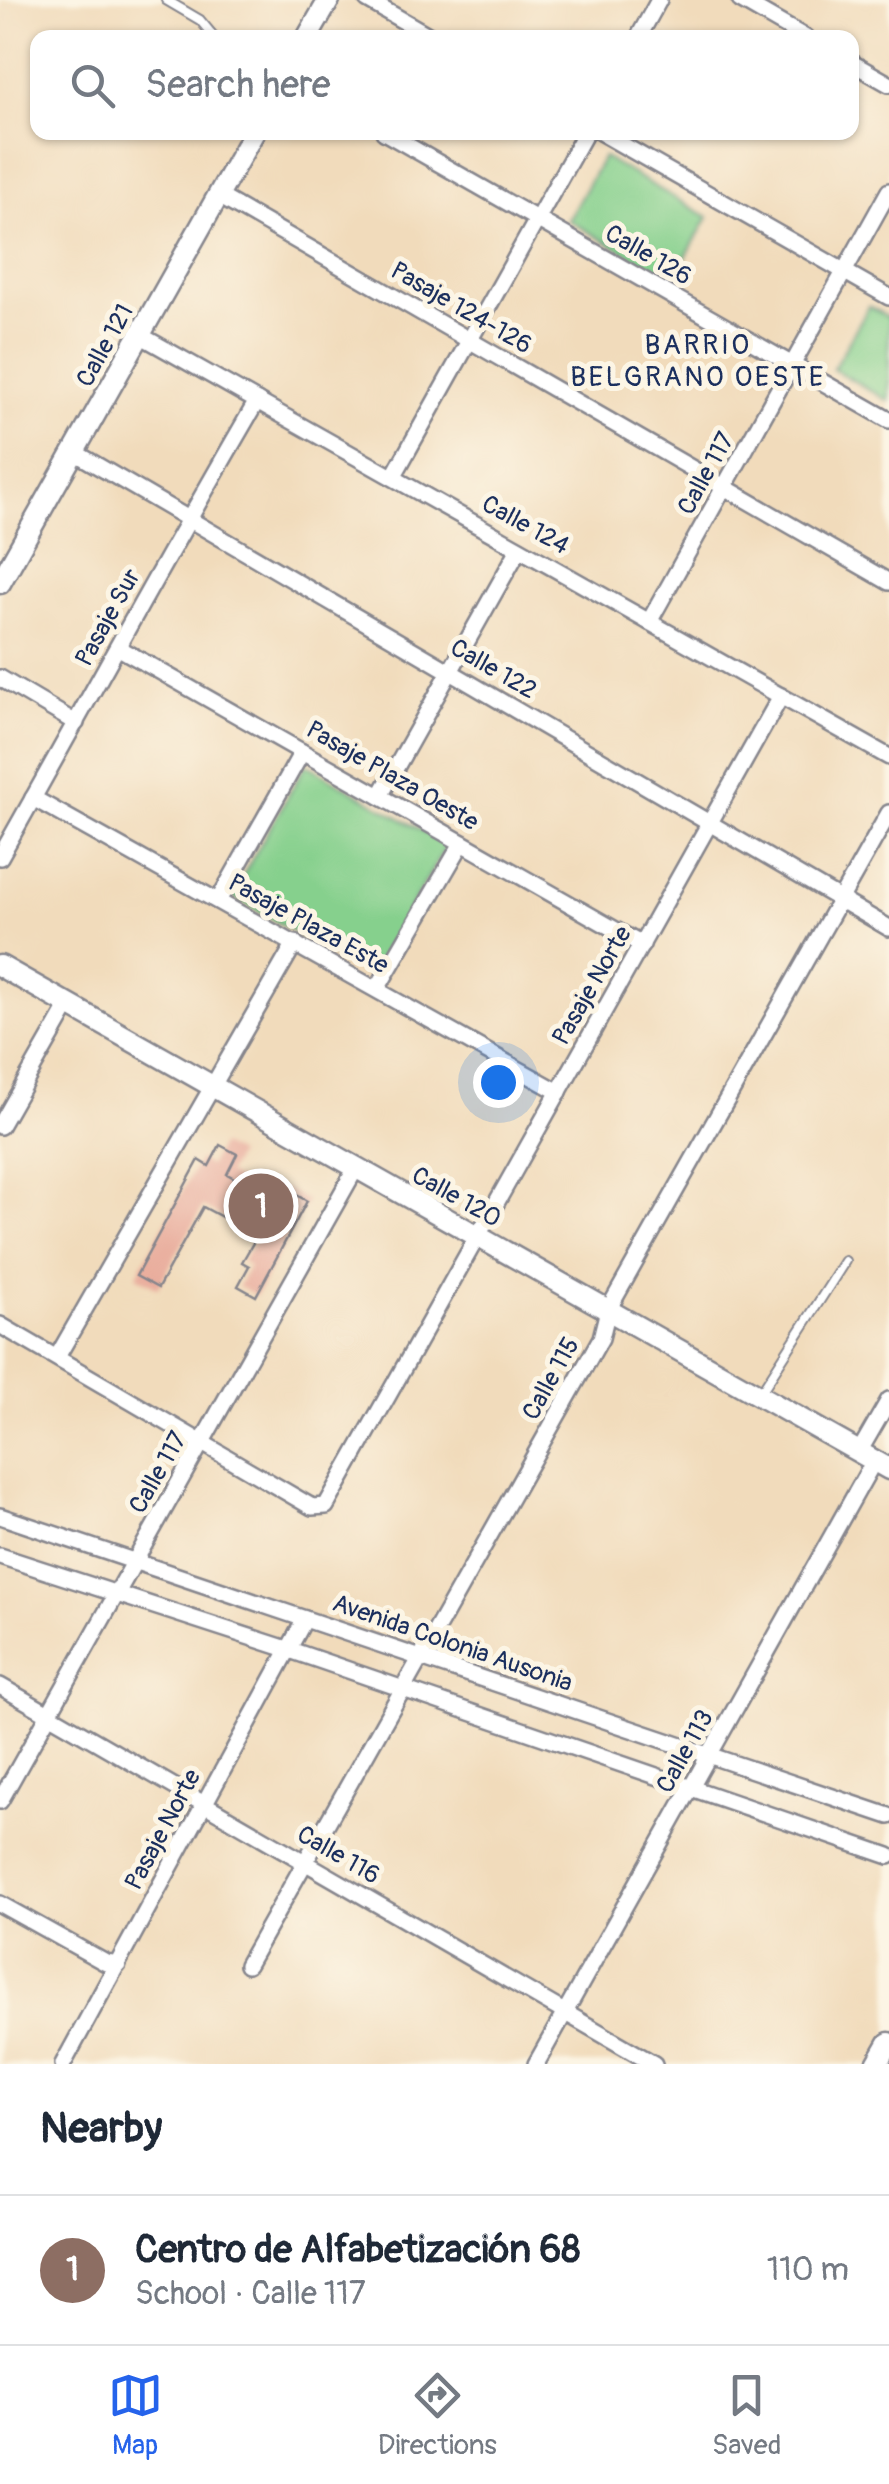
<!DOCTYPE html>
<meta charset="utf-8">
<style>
body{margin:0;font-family:Pangolin,sans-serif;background:#f2f2f3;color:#1f2937}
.you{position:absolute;left:498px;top:1082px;width:35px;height:35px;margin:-25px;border:8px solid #fff;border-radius:50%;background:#1a73e8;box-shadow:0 0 0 15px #1a73e833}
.badge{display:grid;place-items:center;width:65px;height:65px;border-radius:50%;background:#2563eb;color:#fff;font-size:32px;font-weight:700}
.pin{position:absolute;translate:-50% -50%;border:5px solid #fff;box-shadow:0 2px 10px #0006}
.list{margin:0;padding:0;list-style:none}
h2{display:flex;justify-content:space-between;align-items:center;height:130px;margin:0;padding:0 40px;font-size:42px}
h2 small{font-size:32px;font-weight:400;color:#747a83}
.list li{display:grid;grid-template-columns:65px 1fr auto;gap:30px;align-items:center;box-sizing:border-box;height:150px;padding:0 40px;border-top:2px solid #e0e1e3}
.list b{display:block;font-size:38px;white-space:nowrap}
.list p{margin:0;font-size:32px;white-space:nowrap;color:#747a83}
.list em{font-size:32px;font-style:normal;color:#747a83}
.icon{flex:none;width:55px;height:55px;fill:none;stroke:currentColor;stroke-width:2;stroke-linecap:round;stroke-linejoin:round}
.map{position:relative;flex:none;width:889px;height:2064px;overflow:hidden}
.search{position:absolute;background:#fff;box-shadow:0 2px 8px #0004;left:30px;right:30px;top:30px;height:110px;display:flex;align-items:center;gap:25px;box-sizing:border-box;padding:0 35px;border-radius:20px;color:#747a83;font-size:38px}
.sheet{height:280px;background:#fff}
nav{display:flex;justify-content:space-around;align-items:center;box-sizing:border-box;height:140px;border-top:2px solid #e0e1e3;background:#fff;font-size:28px;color:#747a83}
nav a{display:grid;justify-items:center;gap:5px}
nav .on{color:#2563eb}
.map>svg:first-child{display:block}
.green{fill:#86d08d;stroke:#508076;stroke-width:2.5}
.building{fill:#e9ad9d}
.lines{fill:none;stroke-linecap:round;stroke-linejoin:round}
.service-casing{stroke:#86858c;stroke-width:12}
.minor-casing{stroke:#86858c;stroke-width:20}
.tertiary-casing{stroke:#86858c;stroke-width:25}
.service{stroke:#fff;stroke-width:8}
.minor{stroke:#fff;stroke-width:15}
.tertiary{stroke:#fff;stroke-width:20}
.labels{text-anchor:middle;stroke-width:10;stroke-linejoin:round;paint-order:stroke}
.street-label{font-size:25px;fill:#1b2f5e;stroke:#fcf5e5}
.neighbourhood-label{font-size:28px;letter-spacing:2.5px;fill:#1b2f5e;stroke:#fcf5e5}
</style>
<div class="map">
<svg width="889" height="2064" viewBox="0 0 889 2064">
<rect width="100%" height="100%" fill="#fcf5e5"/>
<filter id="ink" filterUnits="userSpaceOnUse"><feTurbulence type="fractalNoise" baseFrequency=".01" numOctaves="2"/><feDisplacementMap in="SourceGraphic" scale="20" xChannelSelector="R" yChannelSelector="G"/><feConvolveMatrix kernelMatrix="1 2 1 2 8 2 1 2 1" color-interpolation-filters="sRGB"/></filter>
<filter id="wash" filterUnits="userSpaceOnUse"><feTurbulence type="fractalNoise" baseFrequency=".0048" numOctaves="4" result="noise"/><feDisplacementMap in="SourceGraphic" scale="40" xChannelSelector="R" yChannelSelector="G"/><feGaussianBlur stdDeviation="2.25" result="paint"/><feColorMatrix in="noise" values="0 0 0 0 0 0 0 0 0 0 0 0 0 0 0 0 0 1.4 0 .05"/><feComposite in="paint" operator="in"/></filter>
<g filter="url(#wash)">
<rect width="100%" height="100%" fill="#f1dbbb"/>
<g class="green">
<path d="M603 157 708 217 673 280 568 220Z"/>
<path d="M869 306 889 318V401L833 369Z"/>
<path d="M306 764 447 845 371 976 231 896Z"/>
</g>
<g id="blocks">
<path class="building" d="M220 1145 237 1154 227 1174 277 1201 284 1188 307 1201 256 1296 238 1286 249 1266 242 1262 257 1236 203 1207 158 1288 136 1276 199 1160 209 1166Z"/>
</g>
</g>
<g filter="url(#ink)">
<use href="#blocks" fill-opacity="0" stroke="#86858c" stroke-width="2.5"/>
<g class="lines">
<defs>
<g id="service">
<path d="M166 0 200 20 215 38"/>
<path d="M761 1392 845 1261"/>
</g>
<g id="minor">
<path d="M367 0 433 38"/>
<path d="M740 0 806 38"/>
<path d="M638 38 659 0"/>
<path d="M852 63 889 84"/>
<path d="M384 132 889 420"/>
<path d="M600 132 889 297"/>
<path d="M219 196 889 582"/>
<path d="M138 334 889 757"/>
<path d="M74 452 889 928"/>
<path d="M393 477 586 132"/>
<path d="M649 622 889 191"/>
<path d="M119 648 642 945"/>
<path d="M0 678 76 723"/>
<path d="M380 796 519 549"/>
<path d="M33 798 559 1092"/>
<path d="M0 857C86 705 169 551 257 401"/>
<path d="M218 901 302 752"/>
<path d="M377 989 462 843"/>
<path d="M0 1126 69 1005"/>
<path d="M0 1325 312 1507 326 1506 781 696"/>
<path d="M57 1357 295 943"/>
<path d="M859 1452 889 1400"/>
<path d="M0 1516 889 1816"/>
<path d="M0 1556 287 1649 889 1856"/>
<path d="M0 1686 654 2064"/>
<path d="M0 1801 356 1168"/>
<path d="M0 1904 106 1963 118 1965"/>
<path d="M247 1965 601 1338 608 1310 889 813"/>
<path d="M63 2064 305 1619"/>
<path d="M536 2064 874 1461"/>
</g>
<g id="tertiary">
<path d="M307 38 329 0"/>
<path d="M0 583 254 132"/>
<path d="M0 966 889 1469"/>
<path d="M877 2064 889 2043"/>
</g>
</defs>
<use href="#service" class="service-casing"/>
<use href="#minor" class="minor-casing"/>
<use href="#tertiary" class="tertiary-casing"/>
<use href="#service" class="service"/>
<use href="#minor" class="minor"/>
<use href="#tertiary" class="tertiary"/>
</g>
</g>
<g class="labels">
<g class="street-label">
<text transform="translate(649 254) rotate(30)" y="9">Calle 126</text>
<text transform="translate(462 307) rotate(30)" y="9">Pasaje 124-126</text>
<text transform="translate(104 345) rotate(-61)" y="9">Calle 121</text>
<text transform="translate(705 473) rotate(-61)" y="9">Calle 117</text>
<text transform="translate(526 524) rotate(29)" y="9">Calle 124</text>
<text transform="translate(107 617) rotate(-61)" y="9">Pasaje Sur</text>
<text transform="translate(494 668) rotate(30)" y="9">Calle 122</text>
<text transform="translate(393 775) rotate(30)" y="9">Pasaje Plaza Oeste</text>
<text transform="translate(309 923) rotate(29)" y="9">Pasaje Plaza Este</text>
<text transform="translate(591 985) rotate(-60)" y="9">Pasaje Norte</text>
<text transform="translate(457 1196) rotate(29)" y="9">Calle 120</text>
<text transform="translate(550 1378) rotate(-61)" y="9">Calle 115</text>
<text transform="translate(157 1472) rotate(-60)" y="9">Calle 117</text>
<text transform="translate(453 1642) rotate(19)" y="9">Avenida Colonia Ausonia</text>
<text transform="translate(684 1751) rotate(-61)" y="9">Calle 113</text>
<text transform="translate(162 1829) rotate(-62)" y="9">Pasaje Norte</text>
<text transform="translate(339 1854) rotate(30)" y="9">Calle 116</text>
</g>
<g class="neighbourhood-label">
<text x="698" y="354">BARRIO<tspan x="698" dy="32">BELGRANO OESTE</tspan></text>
</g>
</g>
</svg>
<div class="you"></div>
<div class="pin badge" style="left:261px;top:1206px;background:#8d6e63">1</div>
<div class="search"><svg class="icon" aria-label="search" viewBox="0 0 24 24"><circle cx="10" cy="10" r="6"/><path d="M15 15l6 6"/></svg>Search here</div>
</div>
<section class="sheet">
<h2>Nearby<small></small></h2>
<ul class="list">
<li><span class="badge" style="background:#8d6e63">1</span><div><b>Centro de Alfabetización 68</b><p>School · Calle 117</p></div><em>110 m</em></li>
</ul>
</section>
<nav>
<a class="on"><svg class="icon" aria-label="map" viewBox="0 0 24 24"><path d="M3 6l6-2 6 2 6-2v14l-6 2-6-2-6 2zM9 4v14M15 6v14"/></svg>Map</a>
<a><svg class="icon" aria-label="directions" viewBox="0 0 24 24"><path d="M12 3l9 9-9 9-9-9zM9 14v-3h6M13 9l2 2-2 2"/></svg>Directions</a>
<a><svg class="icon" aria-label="saved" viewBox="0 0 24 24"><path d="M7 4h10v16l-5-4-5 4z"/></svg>Saved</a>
</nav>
